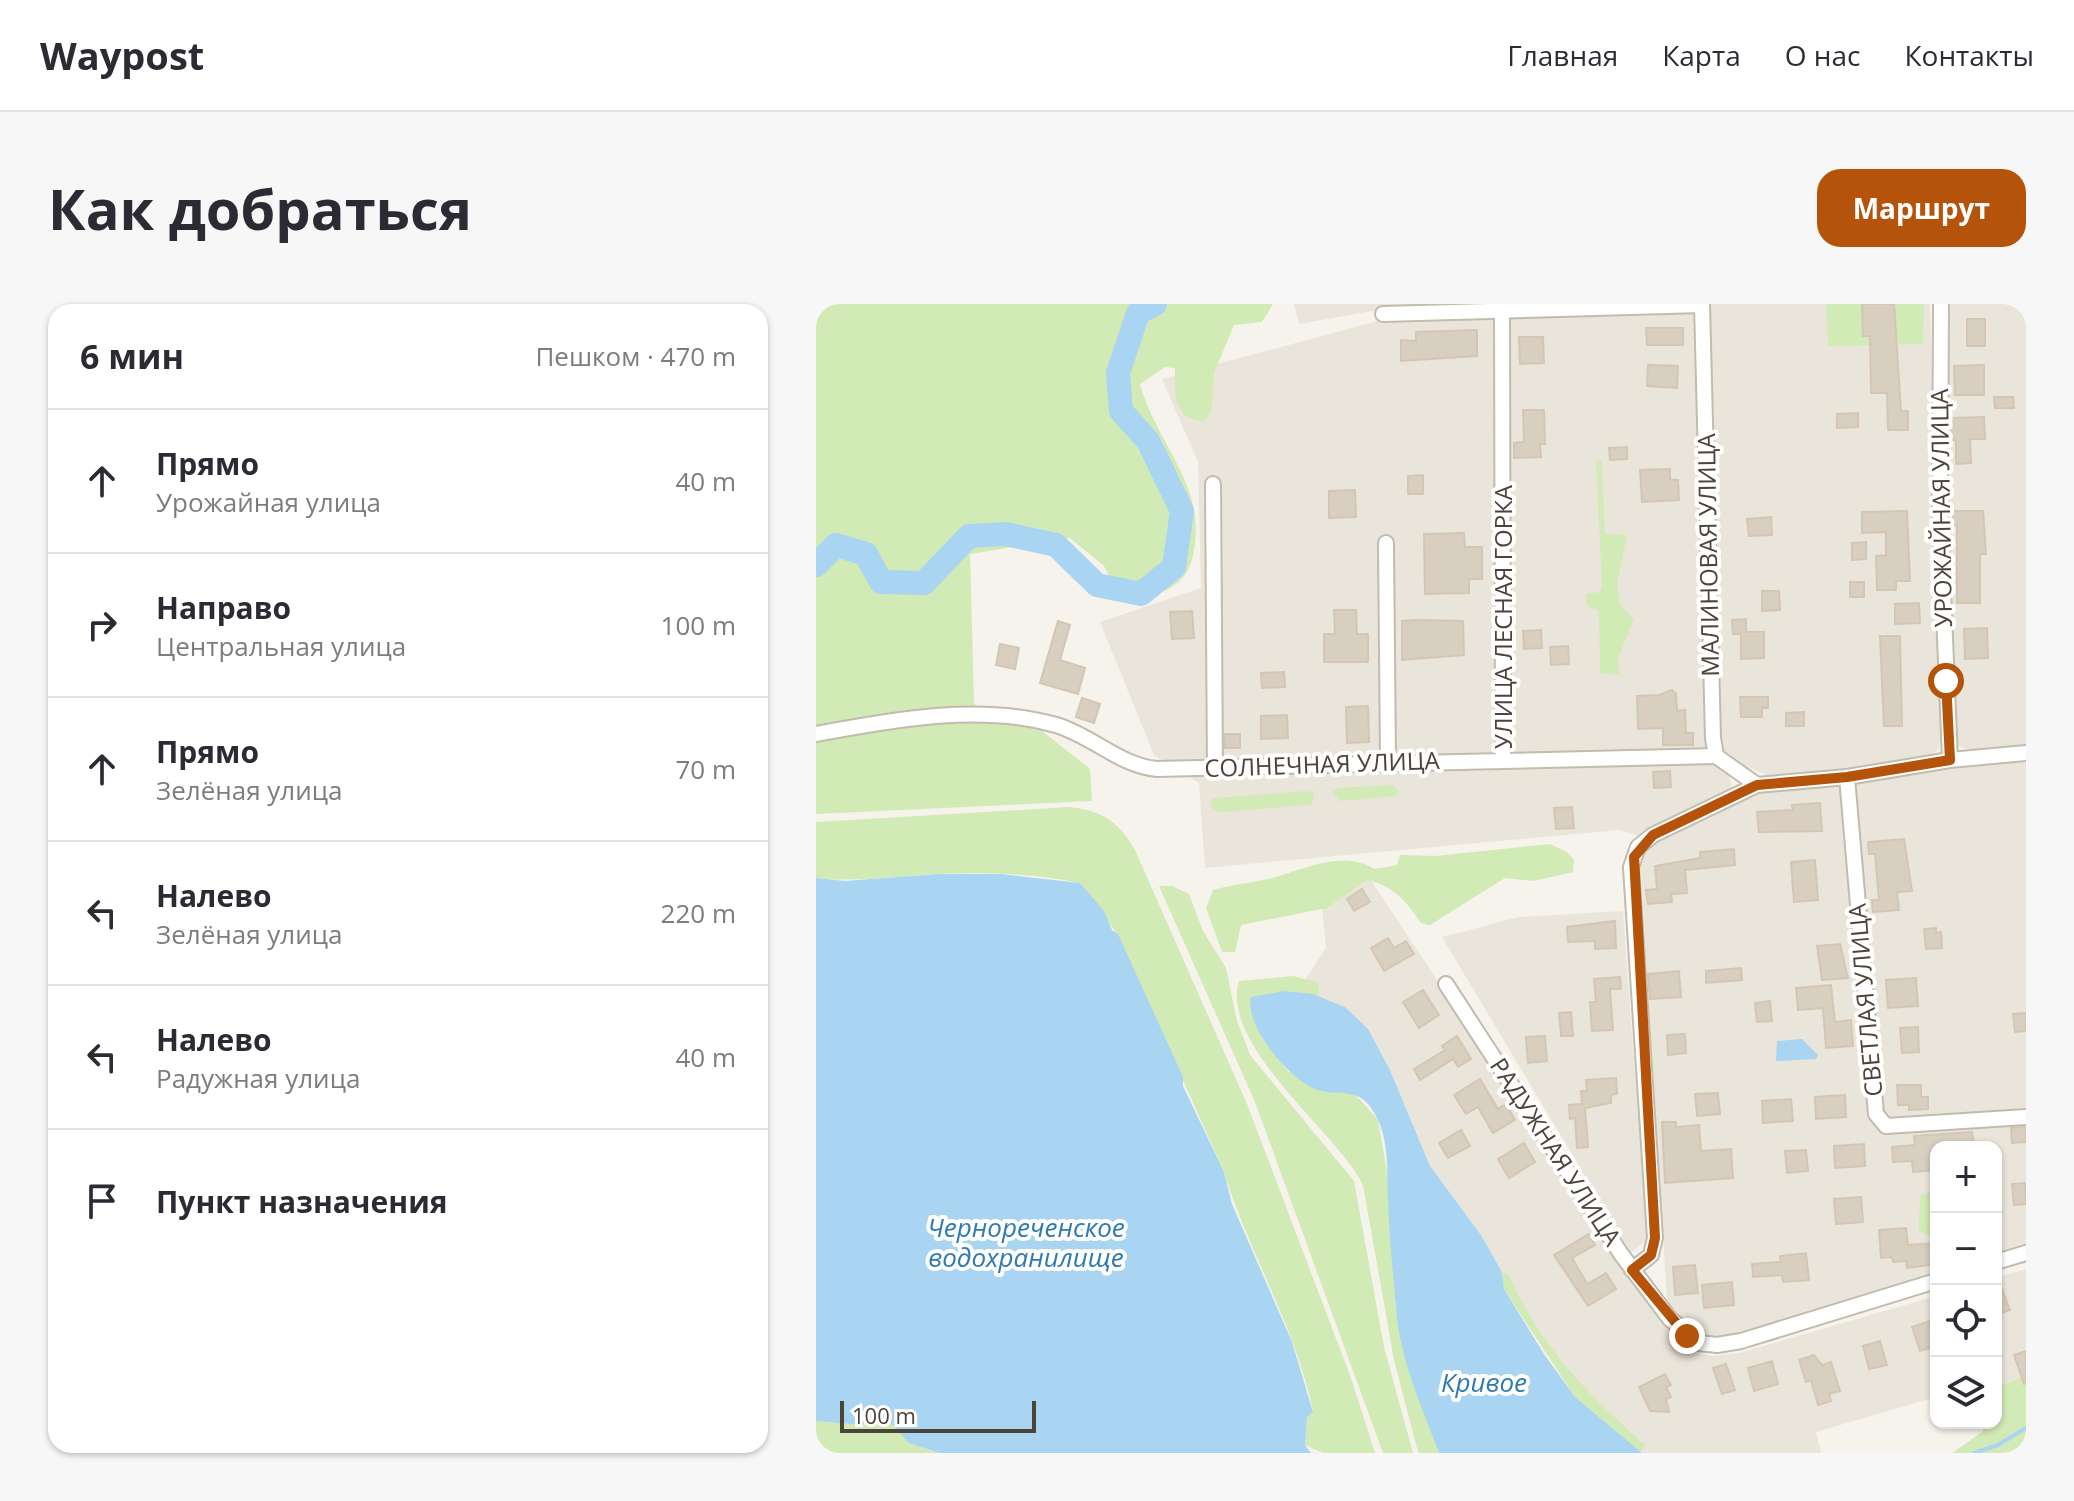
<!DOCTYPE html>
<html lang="ru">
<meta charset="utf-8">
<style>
body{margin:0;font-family:"Open Sans",sans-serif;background:#f7f7f7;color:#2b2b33}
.controls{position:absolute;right:24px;bottom:24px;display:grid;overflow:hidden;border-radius:16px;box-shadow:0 2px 6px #0004}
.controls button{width:72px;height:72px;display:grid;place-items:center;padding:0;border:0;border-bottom:2px solid #e1e1e2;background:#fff;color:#2b2b33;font:40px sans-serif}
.scale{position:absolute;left:24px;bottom:20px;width:196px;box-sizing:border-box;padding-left:8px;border:4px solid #4b4439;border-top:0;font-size:22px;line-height:28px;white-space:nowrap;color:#4b4439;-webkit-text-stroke:6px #fff;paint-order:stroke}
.stop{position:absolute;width:24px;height:24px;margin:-18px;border:6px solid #b45309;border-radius:50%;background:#fff}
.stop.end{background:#b45309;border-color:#fff;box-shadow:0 2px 8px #0008}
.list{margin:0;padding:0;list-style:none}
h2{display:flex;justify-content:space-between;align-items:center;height:104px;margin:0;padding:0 32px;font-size:34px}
h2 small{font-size:26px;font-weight:400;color:#7c7c81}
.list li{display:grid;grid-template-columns:52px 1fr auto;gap:24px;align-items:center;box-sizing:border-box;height:144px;padding:0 32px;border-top:2px solid #e1e1e2}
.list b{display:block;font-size:30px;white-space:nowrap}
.list p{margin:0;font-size:26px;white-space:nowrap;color:#7c7c81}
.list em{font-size:26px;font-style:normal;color:#7c7c81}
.icon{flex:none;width:44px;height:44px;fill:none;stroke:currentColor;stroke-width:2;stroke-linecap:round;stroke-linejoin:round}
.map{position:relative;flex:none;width:1210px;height:1149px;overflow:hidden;border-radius:24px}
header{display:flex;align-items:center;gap:48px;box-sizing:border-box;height:112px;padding:0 40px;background:#fff;border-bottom:2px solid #e1e1e2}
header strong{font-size:38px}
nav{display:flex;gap:44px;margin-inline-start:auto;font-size:28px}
.intro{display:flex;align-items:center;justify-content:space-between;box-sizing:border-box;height:192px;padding:0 48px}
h1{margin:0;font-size:56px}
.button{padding:20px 36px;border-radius:24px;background:#b45309;color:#fff;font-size:28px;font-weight:700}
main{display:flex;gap:48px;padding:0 48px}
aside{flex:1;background:#fff;border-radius:24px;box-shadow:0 2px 6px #0004}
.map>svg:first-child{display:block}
.residential{fill:#eae5da}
.green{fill:#d2eab5}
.water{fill:#a9d4f2}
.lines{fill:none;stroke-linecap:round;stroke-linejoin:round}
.stream{stroke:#a9d4f2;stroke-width:4}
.river{stroke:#a9d4f2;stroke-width:24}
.building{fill:#d8cfc1;stroke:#d3c7b4;stroke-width:2}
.street-casing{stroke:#c2bbae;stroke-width:18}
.street{stroke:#fff;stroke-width:14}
.route{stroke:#b45309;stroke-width:10}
.labels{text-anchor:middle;stroke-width:8;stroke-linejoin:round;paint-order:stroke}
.street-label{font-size:24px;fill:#4b4439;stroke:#fff}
.water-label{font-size:26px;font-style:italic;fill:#2e7ab2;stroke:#fff}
</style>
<header>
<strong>Waypost</strong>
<nav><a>Главная</a><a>Карта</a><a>О нас</a><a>Контакты</a></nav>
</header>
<div class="intro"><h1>Как добраться</h1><a class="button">Маршрут</a></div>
<main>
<aside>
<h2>6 мин<small>Пешком · 470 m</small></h2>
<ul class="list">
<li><svg class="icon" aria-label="ahead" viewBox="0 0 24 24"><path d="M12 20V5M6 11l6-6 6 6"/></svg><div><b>Прямо</b><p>Урожайная улица</p></div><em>40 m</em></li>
<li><svg class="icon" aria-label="right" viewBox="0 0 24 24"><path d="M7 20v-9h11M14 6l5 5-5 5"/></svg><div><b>Направо</b><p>Центральная улица</p></div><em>100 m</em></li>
<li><svg class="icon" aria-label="ahead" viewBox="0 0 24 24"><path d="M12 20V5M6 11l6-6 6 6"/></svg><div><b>Прямо</b><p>Зелёная улица</p></div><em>70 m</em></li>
<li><svg class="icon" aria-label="left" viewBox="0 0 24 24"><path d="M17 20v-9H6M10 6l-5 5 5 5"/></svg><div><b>Налево</b><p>Зелёная улица</p></div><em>220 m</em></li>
<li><svg class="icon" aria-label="left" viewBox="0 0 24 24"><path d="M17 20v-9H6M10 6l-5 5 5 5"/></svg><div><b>Налево</b><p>Радужная улица</p></div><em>40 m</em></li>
<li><svg class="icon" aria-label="arrive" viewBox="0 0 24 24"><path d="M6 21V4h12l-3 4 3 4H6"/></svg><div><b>Пункт назначения</b></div></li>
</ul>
</aside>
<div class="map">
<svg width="1210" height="1149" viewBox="0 0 1210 1149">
<rect width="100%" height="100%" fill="#f6f3ec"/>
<g class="residential">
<path d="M478 0H690L573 4 483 20Z"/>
<path d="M893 0H1114L1125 436 1122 446 1115 451 1069 464 960 475 913 455 906 447 902 393Z"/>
<path d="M1129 0H1210V442L1162 448 1142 442 1135 425Z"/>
<path d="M881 6 890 446 913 470 916 484 826 533 803 526 389 564 383 479 338 451 284 318 385 284 382 158 346 75 565 16Z"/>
<path d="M1210 457V943L1180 952V843H1120V970L919 1032 902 1035 874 1029 859 1014 851 995 824 552 832 542 944 486Z"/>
<path d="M551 570 851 1024 879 1048 897 1052 923 1049 1120 992V1093L1000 1128 1005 1149H826L759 1093 665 931 614 862 574 766 552 726 529 703 497 690 481 688 510 644 506 601Z"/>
<path d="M807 607 831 936 815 949 626 633 703 613Z"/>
<path d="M1210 965V1072L1180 1083V974Z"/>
</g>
<g class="green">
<path d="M0 0H331C308 23 288 77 303 109 310 122 322 131 331 142 362 183 376 254 325 284L297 279 288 262 254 234 154 250 158 398 165 414 221 423 274 465 276 497 0 510Z"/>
<path d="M343 0H457L446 18 418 21 398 69 396 105 389 117C357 116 359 90 359 64L349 63 324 80C339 137 387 177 379 240 375 274 360 285 329 294 376 260 380 221 356 171 350 159 344 144 335 133 327 124 315 117 310 106 300 86 309 60 317 41 323 26 329 10 343 0Z"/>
<path d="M1010 0H1108L1107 40 1012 42Z"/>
<path d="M783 156 786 158 789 230 811 231 801 280 804 301 818 315 802 354 804 371 784 369 783 307 771 302 770 290 784 288 786 281 780 159Z"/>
<path d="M578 481 583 489 579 492 524 497 516 488 521 484Z"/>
<path d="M491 487 497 489 498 496 494 501 404 508 397 505 394 499 398 494Z"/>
<path d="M253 503C285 506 304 518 319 546L431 800 535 1074 559 1149H507L489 1141 491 1113 497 1107C480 1024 433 949 408 868L302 631 264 579C217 569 164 568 117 570 77 573 39 578 0 574V518Z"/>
<path d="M734 540 751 548 758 556 757 568 717 577 689 574 614 621 605 619C590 597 578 582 551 576L511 604 425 621 419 648H406L390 604 397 586C418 580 439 579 460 573 492 564 527 546 558 565L581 561 584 551 619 552Z"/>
<path d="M343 582H356L373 590 387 627 410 664 421 717 434 751 538 877 568 1043 597 1149H567L439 798Z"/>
<path d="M477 672 503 679 502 692 468 687 446 734 472 767 507 788 525 786 539 790 562 816 572 875 580 1006 586 1041 623 1149H603L601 1144 578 1056 547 881C522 829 404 743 423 677Z"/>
<path d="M1120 886V937L1103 926 1104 892Z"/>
<path d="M686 968 693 971C724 1043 771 1089 829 1141L824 1148 759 1093 688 985Z"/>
<path d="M1210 1072V1149H1136L1166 1128 1171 1119H1180V1083Z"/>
<path d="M71 1114C85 1132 101 1144 123 1149H0V1117L45 1121Z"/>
</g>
<g class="water">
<path d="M121 570H185L264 579 288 607 296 626 302 630 367 773V782L408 868 416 900 476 1038 497 1108 491 1113 489 1141 495 1149H123L93 1139 71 1115 45 1121 0 1117V574L29 577Z"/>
<path d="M468 687 497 690 529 703 552 725 574 766 614 862 665 931 686 968 688 985 728 1050 759 1093 826 1149H623C606 1103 583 1053 580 1004 577 968 573 931 572 895 571 870 573 839 562 816 544 776 521 796 497 784 472 773 428 721 435 693Z"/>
<path d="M986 735 1002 751 1000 755 960 757 961 737Z"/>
</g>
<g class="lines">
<path class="stream" d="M1158 1149 1182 1141 1210 1124"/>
<path class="river" d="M0 261 20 241 50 250 65 278 108 279 153 232 190 230 240 241 281 281 325 290 358 263 366 207 332 137 305 107 302 69 322 9 339 0"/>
</g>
<g class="building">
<path d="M1046 0H1078L1085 107H1092V126H1072L1071 89H1055L1054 32H1047Z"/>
<rect x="1151" y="15" width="18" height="27"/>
<path d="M830 24H867V41H831Z"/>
<path d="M661 26V52L585 57V36L600 37V28Z"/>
<path d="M703 33H727L728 59 704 60Z"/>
<path d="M832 61 862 62 861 84 831 82Z"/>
<path d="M1168 61V91H1139L1138 62Z"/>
<path d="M1178 93H1197L1198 104H1179Z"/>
<path d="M707 106H728L729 140H724L725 153 698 154V139L708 138Z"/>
<path d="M1042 109V123L1021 124V110Z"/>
<path d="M1168 113 1169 135H1154L1155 159 1140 160V136H1134V114Z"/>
<path d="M811 143V155L794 156 793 144Z"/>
<path d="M854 165V176H862L863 196 826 198 824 166Z"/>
<path d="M607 171V190H592V172Z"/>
<path d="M539 186 540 213 513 214V187Z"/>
<path d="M1091 207 1094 277H1080V286H1061L1060 252 1070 251V228L1046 229V208Z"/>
<path d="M1137 207H1167L1170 250H1164V299H1141V221H1137Z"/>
<path d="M955 213 956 231 933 232 931 215Z"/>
<path d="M648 229 649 243H666V275H653V289L609 290 608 230Z"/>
<path d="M1050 238V255L1036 256V239Z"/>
<rect x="1034" y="278" width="14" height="15"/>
<path d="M946 287H963L964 306 946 307Z"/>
<path d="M1103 299 1104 319 1079 320V300Z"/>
<path d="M518 306H540L541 330H552V358H508V330H519Z"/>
<path d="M376 307 378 334 356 335 354 308Z"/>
<path d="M930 315V328H948V354L925 355V330H917L916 316Z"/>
<path d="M601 316 647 317 648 351 586 356V317Z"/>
<path d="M242 317 254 321 244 356 269 364 262 390 224 379Z"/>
<path d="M1171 324 1172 354 1149 355 1148 325Z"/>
<path d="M725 326 726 344 708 345 707 327Z"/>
<path d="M1064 332H1084L1086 422H1068Z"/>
<path d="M184 340 203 344 199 365 180 361Z"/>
<path d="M752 342 753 360 735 361 734 343Z"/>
<path d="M468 368 469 383 446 384 445 369Z"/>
<path d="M856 386 860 390 861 407 869 406 870 429H877V441H847V424L822 425 821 392 843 391Z"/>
<path d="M924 393H952V404H946V413H925Z"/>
<path d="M266 394 284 400 278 419 260 413Z"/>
<path d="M552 402 553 438 531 439 530 403Z"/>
<path d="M988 408V422H970V409Z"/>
<path d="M471 411 472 434 445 435V412Z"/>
<rect x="409" y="430" width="15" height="14"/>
<path d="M854 467 855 483 838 484 837 468Z"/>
<path d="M1004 499 1006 527 943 528 941 508 977 506 976 501Z"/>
<path d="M756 503 758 524 740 525 738 504Z"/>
<path d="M1088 535 1096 587 1081 588 1083 606 1057 608 1056 596H1063L1059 550H1053L1052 538Z"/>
<path d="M918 545 919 561 869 566 871 589 855 590 856 598 832 600 830 586 841 585 839 562 884 554V548Z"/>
<path d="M999 556 1002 596 978 598 975 558Z"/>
<path d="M546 585 554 598 538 607 531 595Z"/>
<path d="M799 617 800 644 779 645V637L752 638 751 623Z"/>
<path d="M1120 624V629L1125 628 1126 644 1110 645 1108 625Z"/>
<path d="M572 634 578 644 590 637 598 650 568 667 555 644Z"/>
<path d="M1024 640 1032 674 1006 676 1001 642Z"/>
<path d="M925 664 926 676 890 679V667Z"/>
<path d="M863 667 865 693 834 695 832 670Z"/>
<path d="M804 673 805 685H794L797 726 776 727 774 698H780L778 675Z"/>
<path d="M1100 674 1102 702 1072 704 1070 676Z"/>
<path d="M1015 681 1019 718 1035 716 1037 742 1010 744 1007 704 982 706 980 684Z"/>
<path d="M607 686 623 711 603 724 587 698Z"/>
<path d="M954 697 956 717 941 718 939 699Z"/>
<path d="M755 708 757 732H745L743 709Z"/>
<path d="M1210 709V727L1199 728 1197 710Z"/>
<path d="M1102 723 1103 748 1086 749 1084 724Z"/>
<path d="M869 730 870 749 852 751 851 731Z"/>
<path d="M641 732 655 755 642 763 637 755 604 776 598 765 629 746 626 742Z"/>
<path d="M729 732 731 757 712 759 710 733Z"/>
<path d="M800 774 801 790 795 791V799L769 804 772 843 761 844 759 814 754 815 753 801 766 800 765 787H771L770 776Z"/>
<path d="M664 775 682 805 690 800 699 816 677 829 662 803 650 810 638 791Z"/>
<path d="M1081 781H1105V793H1112V805L1093 806V801H1082Z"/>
<path d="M902 789 904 810 881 812 879 790Z"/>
<path d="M1029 791 1030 813 1000 815 999 793Z"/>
<path d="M975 795 977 817 947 819 946 797Z"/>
<path d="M846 818H860V823L883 821 885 847 915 845 917 874 849 879Z"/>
<path d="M1210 823V838L1196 839 1195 824Z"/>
<path d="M645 826 654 842 632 854 623 839Z"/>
<path d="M1156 828 1158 843H1120L1118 866 1097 868 1096 857 1077 858 1076 843 1099 841 1098 832Z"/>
<path d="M708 839 719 858 693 874 682 855Z"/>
<path d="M1048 840 1049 862 1019 864 1018 842Z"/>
<path d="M990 846 992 867 971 869 969 847Z"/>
<path d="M1209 879 1210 900 1198 901 1196 880Z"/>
<path d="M1045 893 1047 918 1020 920 1018 895Z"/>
<path d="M1090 924 1092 941 1120 939V960L1091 964 1090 957 1077 958 1076 953 1065 954 1063 926Z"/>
<path d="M773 930 779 941 756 954 771 980 790 969 800 985 772 1002 738 951Z"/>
<path d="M990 949 993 976 967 978 966 971 937 973 936 960 965 958 964 952Z"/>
<path d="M879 961 882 989 859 991 857 963Z"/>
<path d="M1180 970 1194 1006 1180 1011Z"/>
<path d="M916 978 918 1001 888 1004 886 981Z"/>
<path d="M1120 1015V1042L1104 1047 1096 1023Z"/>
<path d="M1064 1037 1071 1061 1053 1065 1047 1042Z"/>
<path d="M1210 1047V1079L1208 1080 1198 1051Z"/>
<path d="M998 1051 1006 1061 1015 1058 1024 1087 1013 1090 1015 1097 1002 1101 995 1076 990 1078 983 1056Z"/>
<path d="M956 1057 962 1080 938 1087 932 1064Z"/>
<path d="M910 1060 919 1086 906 1090 897 1064Z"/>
<path d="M849 1070 855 1081 850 1083 855 1093 850 1095 853 1108 834 1107 823 1083Z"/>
</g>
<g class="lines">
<defs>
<g id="street">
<path d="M886 0 897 434 900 452 941 481"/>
<path d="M1125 0 1124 212 1134 456"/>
<path d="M686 6 687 456"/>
<path d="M567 10 886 1"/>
<path d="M397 180 399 465"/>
<path d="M570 239 572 458"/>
<path d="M0 430C76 416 163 399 240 421 275 431 304 462 341 465L900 452"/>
<path d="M1031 473 1060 810 1070 822 1210 813"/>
<path d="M630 680 805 950 854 1015 883 1039 901 1041 925 1037 1120 977"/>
<path d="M1180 958 1210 949"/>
<path d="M816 966 835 951 839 934 815 563 822 543 837 531 941 481 1031 473 1134 456 1210 449"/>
</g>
</defs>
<use href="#street" class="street-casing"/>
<use href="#street" class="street"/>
</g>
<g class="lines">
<path class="route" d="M871 1032 816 966 835 951 839 934 818 553 837 531 941 481 1031 473 1134 456 1130 377"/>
</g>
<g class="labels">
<g class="street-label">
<text transform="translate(1126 204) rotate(-91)" y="8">УРОЖАЙНАЯ УЛИЦА</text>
<text transform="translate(893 251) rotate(-91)" y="8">МАЛИНОВАЯ УЛИЦА</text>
<text transform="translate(688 313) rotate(-90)" y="8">УЛИЦА ЛЕСНАЯ ГОРКА</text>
<text transform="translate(506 461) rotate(-2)" y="8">СОЛНЕЧНАЯ УЛИЦА</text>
<text transform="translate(1050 696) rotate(-95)" y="8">СВЕТЛАЯ УЛИЦА</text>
<text transform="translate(739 848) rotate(57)" y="8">РАДУЖНАЯ УЛИЦА</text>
</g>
<g class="water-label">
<text x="210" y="933">Чернореченское<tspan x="210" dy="30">водохранилище</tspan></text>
<text x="668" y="1088">Кривое</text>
</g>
</g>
</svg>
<div class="controls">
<button>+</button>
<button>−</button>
<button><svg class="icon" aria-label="locate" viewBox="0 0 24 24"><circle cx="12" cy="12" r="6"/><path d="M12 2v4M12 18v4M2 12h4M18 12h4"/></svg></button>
<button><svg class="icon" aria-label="layers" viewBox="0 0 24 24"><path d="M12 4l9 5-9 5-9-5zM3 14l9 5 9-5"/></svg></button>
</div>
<div class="scale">100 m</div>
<div class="stop" style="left:1130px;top:377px"></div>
<div class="stop end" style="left:871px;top:1032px"></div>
</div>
</main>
